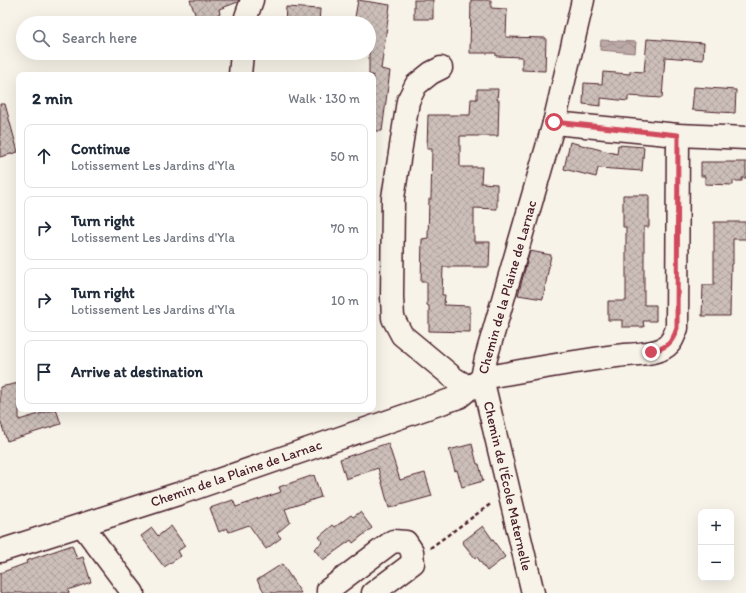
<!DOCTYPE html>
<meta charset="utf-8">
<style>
body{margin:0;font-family:Itim,sans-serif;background:#f2f2f3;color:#1f2937}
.controls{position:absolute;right:12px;bottom:12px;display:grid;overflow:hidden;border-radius:8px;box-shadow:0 4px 16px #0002}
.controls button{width:36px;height:36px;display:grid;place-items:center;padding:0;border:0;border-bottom:1px solid #e0e1e3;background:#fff;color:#1f2937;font:20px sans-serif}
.stop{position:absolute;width:12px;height:12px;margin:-9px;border:3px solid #d1495b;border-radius:50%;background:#fff}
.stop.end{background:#d1495b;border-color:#fff;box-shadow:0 1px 4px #0008}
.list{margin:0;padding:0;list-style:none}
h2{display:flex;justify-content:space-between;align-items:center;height:52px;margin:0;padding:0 16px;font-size:17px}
h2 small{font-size:13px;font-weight:400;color:#747a83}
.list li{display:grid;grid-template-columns:26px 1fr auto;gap:12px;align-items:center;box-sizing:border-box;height:64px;margin:0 8px 8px;padding:0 8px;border:1px solid #e0e1e3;border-radius:8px}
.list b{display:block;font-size:15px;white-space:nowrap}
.list p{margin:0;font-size:13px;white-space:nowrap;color:#747a83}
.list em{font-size:13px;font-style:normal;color:#747a83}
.icon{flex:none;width:22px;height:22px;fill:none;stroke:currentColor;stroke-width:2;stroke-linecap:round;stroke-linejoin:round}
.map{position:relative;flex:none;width:746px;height:593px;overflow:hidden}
.search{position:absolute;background:#fff;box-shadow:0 4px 16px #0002;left:16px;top:16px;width:360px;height:44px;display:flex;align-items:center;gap:10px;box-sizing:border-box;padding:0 14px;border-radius:22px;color:#747a83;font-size:15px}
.panel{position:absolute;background:#fff;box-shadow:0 4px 16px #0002;left:16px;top:72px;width:360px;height:340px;border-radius:8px}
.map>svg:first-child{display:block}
.water{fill:url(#water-waves);stroke:#8e7275}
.building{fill:url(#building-cross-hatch);stroke:#4a1f2b}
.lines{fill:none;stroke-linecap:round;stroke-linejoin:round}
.minor-casing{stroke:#4a1f2b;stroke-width:25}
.path{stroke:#4a1f2b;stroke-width:2.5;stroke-dasharray:4 3;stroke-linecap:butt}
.minor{stroke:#f7f3e8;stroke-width:22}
.route{stroke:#d1495b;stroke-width:5}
.labels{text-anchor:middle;stroke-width:3;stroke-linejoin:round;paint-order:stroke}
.street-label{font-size:14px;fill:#4a1f2b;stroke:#f7f3e8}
</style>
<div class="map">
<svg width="746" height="593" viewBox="0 0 746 593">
<defs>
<pattern id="water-waves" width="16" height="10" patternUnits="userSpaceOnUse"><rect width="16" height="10" fill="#bcaaa7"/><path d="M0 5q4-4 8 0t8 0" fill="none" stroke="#9b8a88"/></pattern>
<pattern id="building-cross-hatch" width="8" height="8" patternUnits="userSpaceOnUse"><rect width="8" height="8" fill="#ccbfb9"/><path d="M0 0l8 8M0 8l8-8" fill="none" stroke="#b1a49f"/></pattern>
</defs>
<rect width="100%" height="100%" fill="#f7f3e8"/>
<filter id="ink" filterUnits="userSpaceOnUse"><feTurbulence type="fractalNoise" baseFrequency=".025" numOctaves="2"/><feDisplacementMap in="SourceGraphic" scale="8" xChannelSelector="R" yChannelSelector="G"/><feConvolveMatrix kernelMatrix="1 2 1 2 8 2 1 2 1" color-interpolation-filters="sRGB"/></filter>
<g filter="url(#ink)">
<path class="water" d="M601 40 636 42 635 53 600 50Z"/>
<g class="building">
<path d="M190 0H239L238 2 219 9 220 14 205 19 203 15 196 17Z"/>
<path d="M358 0 390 5 381 69 390 71 382 131H373V75H369V23H354Z"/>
<rect x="414" y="0" width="19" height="19"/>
<path d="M471 0H491V8L507 9 506 37 546 38 545 71 522 70V57L496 56V53H470Z"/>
<path d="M286 7 320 9 319 23H285Z"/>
<path d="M647 39 704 43 703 60 665 57 662 98 628 96V101L601 98V106L583 104 584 83 602 84 603 72 630 74V71L644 72Z"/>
<path d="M694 87 736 90 735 113 692 110Z"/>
<path d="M477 89H498L497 100H499L498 136H460V167H482L481 183 497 184V209L474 208V242H490L489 267H443L442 295H445L444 305 470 306V332L429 331V306L427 305V282H421L422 239 428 238 429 199H431L432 149H427L428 115H470L471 99H477Z"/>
<path d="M0 104H5L18 152 0 157Z"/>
<path d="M570 142 617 154 618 145 644 147 642 171 598 168 596 177 564 169Z"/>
<path d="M701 162H746V178H742V181H733V185L705 184V176H701Z"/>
<path d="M623 195H649V227H644V305H656V321H643L644 327H622V320H608V301H626V227H623Z"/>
<path d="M714 222H746V239H733V264H731L730 316H702L703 285H714Z"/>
<path d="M530 251 551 255 543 299 518 295Z"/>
<path d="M19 383V420L56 409 61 424 7 441 0 420V387Z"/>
<path d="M388 443 400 480 425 473 432 496 389 508 378 468 346 479 340 459Z"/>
<path d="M472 444 477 464H479L483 481 462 487 457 470 455 471 449 450Z"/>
<path d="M314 475 321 497 285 509 290 522 277 533 281 538 266 549 249 525 229 532 227 528 219 532 210 508 233 500 236 507 281 492 279 487Z"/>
<path d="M360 512 372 528 353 543 351 540 323 560 314 549 323 542 319 537 333 525 335 527 351 515 353 517Z"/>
<path d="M171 526 185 546 178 551 181 556 164 567 141 536 152 528 158 536Z"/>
<path d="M483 526 505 557 487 571 477 557 475 558 462 542Z"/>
<path d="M72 545 77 559 83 557 91 582 68 590 69 593H0V573L27 563 26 561Z"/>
<path d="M282 564 301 593H265L257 580Z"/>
</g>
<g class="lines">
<defs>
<g id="minor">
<path d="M245 23 246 17 252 0"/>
<path d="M441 68 431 73 416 85 408 101 393 198 392 297 393 318 402 335 455 379 470 388"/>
<path d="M240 75 242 53"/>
<path d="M554 123 678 135 746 138"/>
<path d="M82 525 133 593"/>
<path d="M0 551 178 494 459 397 482 378 486 358 554 123 583 0"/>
<path d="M328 593V590L393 541 406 542 412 551 413 563 373 593"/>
<path d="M533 593 482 378C526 370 571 362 616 356 629 354 652 355 664 348 672 343 674 336 677 328L678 135"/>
</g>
</defs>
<use href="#minor" class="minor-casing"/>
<path class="path" d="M430 548 492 503"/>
<use href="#minor" class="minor"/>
</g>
</g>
<g class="lines" filter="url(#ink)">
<path class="route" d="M554 122 678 135 677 328C672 344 667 347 651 352"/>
</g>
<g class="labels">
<g class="street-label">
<text transform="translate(507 287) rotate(-74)" y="5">Chemin de la Plaine de Larnac</text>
<text transform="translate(236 473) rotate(-19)" y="5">Chemin de la Plaine de Larnac</text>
<text transform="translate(508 486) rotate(77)" y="5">Chemin de l'École Maternelle</text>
</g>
</g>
</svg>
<div class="controls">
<button>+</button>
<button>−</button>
</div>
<div class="stop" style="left:554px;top:122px"></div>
<div class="stop end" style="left:651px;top:352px"></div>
<div class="search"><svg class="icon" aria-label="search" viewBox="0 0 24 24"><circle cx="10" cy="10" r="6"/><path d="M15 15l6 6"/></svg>Search here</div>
<section class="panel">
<h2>2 min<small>Walk · 130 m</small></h2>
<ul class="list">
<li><svg class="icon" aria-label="ahead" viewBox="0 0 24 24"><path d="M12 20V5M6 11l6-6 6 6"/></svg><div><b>Continue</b><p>Lotissement Les Jardins d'Yla</p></div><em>50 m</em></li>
<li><svg class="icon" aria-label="right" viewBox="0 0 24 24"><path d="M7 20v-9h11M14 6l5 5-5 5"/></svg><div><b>Turn right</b><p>Lotissement Les Jardins d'Yla</p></div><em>70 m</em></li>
<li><svg class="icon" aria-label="right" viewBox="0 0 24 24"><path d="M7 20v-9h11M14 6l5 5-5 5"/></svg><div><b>Turn right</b><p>Lotissement Les Jardins d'Yla</p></div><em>10 m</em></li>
<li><svg class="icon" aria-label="arrive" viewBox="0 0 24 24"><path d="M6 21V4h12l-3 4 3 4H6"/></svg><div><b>Arrive at destination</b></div></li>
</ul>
</section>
</div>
